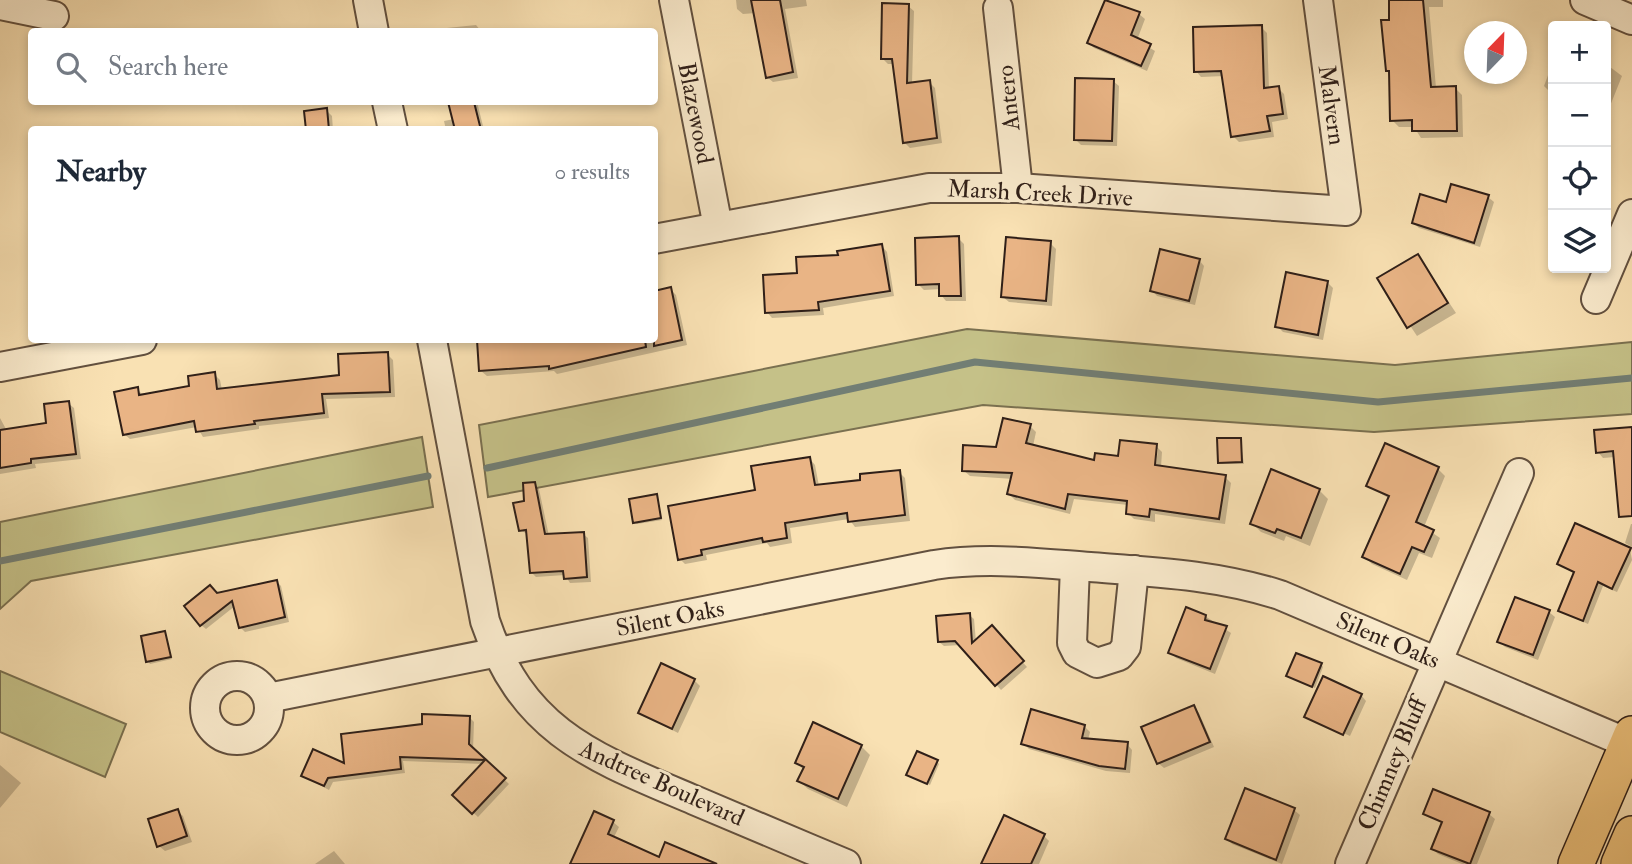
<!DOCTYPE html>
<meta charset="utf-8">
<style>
body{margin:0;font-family:"IM FELL Double Pica",serif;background:#f2f2f3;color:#1f2937}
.controls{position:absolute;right:21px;top:21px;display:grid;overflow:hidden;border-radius:7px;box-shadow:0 4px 10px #0003}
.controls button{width:63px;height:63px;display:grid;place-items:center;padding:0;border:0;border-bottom:2px solid #e0e1e3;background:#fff;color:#1f2937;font:35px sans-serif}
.compass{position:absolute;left:1464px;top:21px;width:63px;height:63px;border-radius:50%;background:#fff;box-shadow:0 4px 10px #0003;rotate:23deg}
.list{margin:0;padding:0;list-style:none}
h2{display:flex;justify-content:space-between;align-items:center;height:91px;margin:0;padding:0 28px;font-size:30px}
h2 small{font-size:23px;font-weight:400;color:#747a83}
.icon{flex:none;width:38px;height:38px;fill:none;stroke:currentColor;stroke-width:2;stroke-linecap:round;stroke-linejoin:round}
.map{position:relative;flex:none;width:1632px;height:864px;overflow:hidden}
.search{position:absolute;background:#fff;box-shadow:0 4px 10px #0003;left:28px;top:28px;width:630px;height:77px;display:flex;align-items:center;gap:18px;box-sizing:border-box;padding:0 24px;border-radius:7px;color:#747a83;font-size:26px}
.panel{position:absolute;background:#fff;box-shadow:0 4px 10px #0003;left:28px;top:126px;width:630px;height:217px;border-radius:7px}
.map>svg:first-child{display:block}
.green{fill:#c5c188;stroke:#7a7050;stroke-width:2}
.shadow{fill:#0003;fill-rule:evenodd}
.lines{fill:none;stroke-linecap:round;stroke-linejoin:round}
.stream{stroke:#727e74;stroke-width:7}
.building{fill:#e9b485;stroke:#2f1f18;stroke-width:2}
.minor-casing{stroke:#62503f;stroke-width:32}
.major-casing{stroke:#2f1f18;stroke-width:38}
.minor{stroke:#fbecce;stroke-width:28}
.major{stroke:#ecc07a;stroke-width:35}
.labels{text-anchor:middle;stroke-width:6;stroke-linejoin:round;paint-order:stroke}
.street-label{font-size:24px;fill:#2f1f18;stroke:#fbecce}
</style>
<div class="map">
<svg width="1632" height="864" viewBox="0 0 1632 864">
<rect width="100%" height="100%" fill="#f9e1b3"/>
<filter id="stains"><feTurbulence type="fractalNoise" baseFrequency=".00286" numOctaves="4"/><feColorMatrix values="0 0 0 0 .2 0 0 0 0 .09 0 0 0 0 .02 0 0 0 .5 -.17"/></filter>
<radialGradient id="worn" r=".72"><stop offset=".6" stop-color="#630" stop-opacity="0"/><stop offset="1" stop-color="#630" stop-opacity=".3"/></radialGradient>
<g class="green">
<path d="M967 329 1395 365 1632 342V414L1374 432 983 405 488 497 479 425Z"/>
<path d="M422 437 433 507 31 581 0 609V522Z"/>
<path d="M0 671 126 724 105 777 0 732Z"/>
</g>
<g class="shadow">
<path d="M736 0H806L807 6 785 9 798 78 773 82 767 77 756 13 743 14 737 9Z"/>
<path d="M1107 0 1139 14 1145 19 1137 40 1155 51 1147 71 1094 48 1089 43Z"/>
<path d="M1391 0H1443V7H1429L1436 88H1455L1462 95 1463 137 1421 138 1414 127H1399L1392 120 1391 73 1388 70Z"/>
<path d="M908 6 914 11 912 84 929 82 935 88 942 143 910 148 904 142 894 64H888L882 58Z"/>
<path d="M476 25 482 32H437V29Z"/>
<path d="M1261 27 1267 33 1269 89 1278 88 1284 94 1288 119 1272 122 1274 137 1239 142 1233 136 1224 76 1201 77 1196 71Z"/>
<path d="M1553 62V95L1544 86Z"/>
<path d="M1606 64 1622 76 1606 116Z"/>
<path d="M1113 81 1119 86 1117 146 1081 145 1076 140Z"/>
<path d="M450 102H477L484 130H446L444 121 454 119Z"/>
<path d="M326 110 332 116 333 130H308Z"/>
<path d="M1488 197 1494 202 1480 247 1419 228 1413 223Z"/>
<path d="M958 238 964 244 966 301H946L941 295V289L924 290 918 284Z"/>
<path d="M1050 243 1056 249 1052 306 1009 302 1003 297Z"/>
<path d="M882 246 887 252 894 296 823 308 824 315 772 318 767 312 799 274 840 257Z"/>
<path d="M1418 256 1456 313 1417 336 1379 279Z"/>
<path d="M1199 260 1204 266 1195 305 1157 296 1152 290Z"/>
<path d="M1327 282 1333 288 1323 340 1283 332 1277 326Z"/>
<path d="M670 289 676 295 687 345 557 374 554 371 487 376 481 371 479 340H654Z"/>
<path d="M387 354 393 360 395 397 326 399 329 418 259 426V429L203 437 197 427 130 439 124 434 137 389 143 395 191 387 214 374 220 380 222 390 341 377Z"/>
<path d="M68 403 74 408 81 459 35 464 36 468 0 474V418L7 431 48 424Z"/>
<path d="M1030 426 1036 432 1033 446 1095 462 1156 446 1162 452 1161 467 1225 477 1231 483 1225 524 1155 514V522L1134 519 1128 513V505L1074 499 1070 514 1015 500 1009 494 1013 479 970 476 963 470ZM1155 449H1158L1155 473H1152Z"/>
<path d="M1632 429V489L1615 457 1603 458 1598 452Z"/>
<path d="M1240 439 1244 464H1222L1219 462Z"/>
<path d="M1386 446 1438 469 1445 476 1424 527 1440 538 1432 558 1419 553 1407 580 1372 564 1365 557 1390 499 1368 486Z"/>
<path d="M810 459 815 465 819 486 862 481 899 472 905 478 910 521 855 527 849 519 790 528 792 543 770 547 767 543 706 555 707 560 685 564 680 559 757 492Z"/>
<path d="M534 484 539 489 549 536 583 534 588 538 591 582 570 583 565 575 536 577 531 572 529 535 520 530 526 502Z"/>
<path d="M1319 490 1328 499 1310 546 1286 536 1284 541 1261 532 1252 523Z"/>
<path d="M656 496 662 520 637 524 634 522Z"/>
<path d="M1631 524H1632V547L1625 543Z"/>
<path d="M1630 549 1632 560 1617 592 1603 586 1588 624 1560 611 1575 574 1559 564Z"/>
<path d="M277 582 281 586 289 622 245 632 240 627 235 606 206 629 201 625 217 595Z"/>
<path d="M1549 612 1555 617 1538 660 1505 647 1499 641Z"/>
<path d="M969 615 974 619 976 642 992 628 1027 667 1001 690 961 645 944 646 939 642Z"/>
<path d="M1205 616 1231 633 1215 674 1176 658 1170 652Z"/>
<path d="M165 633 172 659 150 664 148 661Z"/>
<path d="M1321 664 1323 667 1315 688 1288 676Z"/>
<path d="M694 680 700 686 678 733 640 713Z"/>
<path d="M1361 695 1366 701 1350 736 1306 716Z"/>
<path d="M1194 707 1199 713 1214 747 1164 768 1158 763Z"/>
<path d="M470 718 474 722 473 750 509 784 478 817 454 795 484 764 403 761 405 773 333 782 329 790 303 776 346 766 423 726Z"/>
<path d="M1084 726 1090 732 1088 740 1127 744 1132 750 1130 773 1106 771 1029 749 1023 743Z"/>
<path d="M861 746 870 755 847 807 808 789 799 781 804 770 797 763Z"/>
<path d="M937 762 939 764 930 785 909 775Z"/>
<path d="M0 765 21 783 0 808Z"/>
<path d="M1294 810 1300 815 1282 864 1232 844 1227 838Z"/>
<path d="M177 811 183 816 192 842 165 851 159 846Z"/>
<path d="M1426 814H1489L1495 819 1477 864H1462L1438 854 1433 849 1443 824Z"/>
<path d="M613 822 619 827 613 839 660 859 715 864H572Z"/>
<path d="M1044 836 1049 841 1039 864H989Z"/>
<path d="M334 851 345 864H315Z"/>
</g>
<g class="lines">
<g class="stream">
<path d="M487 468 975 362 1378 402 1632 378"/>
<path d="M0 561 428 476"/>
</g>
</g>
<g class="building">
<path d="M751 0H780L793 72 766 78Z"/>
<path d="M1105 0 1140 12 1131 35 1151 44 1141 66 1087 43Z"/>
<path d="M1389 0H1423L1431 87 1456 86 1457 131H1412V120L1390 121 1389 71H1386L1381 20H1389Z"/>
<path d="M882 3 909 4 907 83 930 80 937 138 903 143 892 59H881Z"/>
<path d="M1262 25 1264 88 1279 86 1283 114 1267 116 1270 131 1231 137 1221 71 1194 72 1193 27Z"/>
<path d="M1075 78 1114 79 1112 141 1074 140Z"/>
<path d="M448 102H474L481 130H455Z"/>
<path d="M327 108 329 130H306L304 111Z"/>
<path d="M1451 184 1489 195 1474 243 1412 223 1420 194 1446 202Z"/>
<path d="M959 236 961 296H939V284L916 285 915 238Z"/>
<path d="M1006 237 1051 241 1046 301 1001 297Z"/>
<path d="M882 244 890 291 818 302 819 310 765 313 763 275 797 273 796 257 838 255 837 251Z"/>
<path d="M1160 249 1200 259 1189 301 1150 291Z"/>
<path d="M1418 254 1448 303 1407 328 1377 278Z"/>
<path d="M1286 272 1328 281 1318 335 1275 327Z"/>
<path d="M671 287 682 340 654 346V291Z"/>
<path d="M477 340H645L646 347 549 369V366L479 371Z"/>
<path d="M388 352 390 392 322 394 324 413 254 421 255 424 196 432 194 421 123 435 114 392 138 387 139 395 189 386 188 376 215 372 217 389 339 375 338 354Z"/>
<path d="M69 401 76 454 31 459V463L0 468V430L46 423 44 404Z"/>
<path d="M1003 418 1031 424 1026 443 1094 460 1095 453 1118 456 1120 440 1157 444 1155 465 1226 475 1219 519 1150 509 1149 517 1126 514 1127 501 1068 494 1065 509 1007 494 1012 473 962 471 963 445 996 447Z"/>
<path d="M1632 427V516L1619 517 1613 451 1596 453 1594 430Z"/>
<path d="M1217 438H1241L1242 462 1218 463Z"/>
<path d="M1385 443 1439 467 1416 522 1434 530 1424 552 1412 547 1400 574 1362 557 1389 496 1366 486Z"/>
<path d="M810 457 815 485 860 480V474L900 470 905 515 848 522 847 513 785 523 787 538 763 542 762 538 701 550 702 555 678 560 668 506 755 490 751 466Z"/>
<path d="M1271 469 1320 489 1301 538 1277 529 1275 533 1250 524Z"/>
<path d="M535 482 545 534 584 532 587 577 564 579 563 571 530 573 526 530 519 531 513 503 524 501 523 483Z"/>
<path d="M657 494 661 518 633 523 629 499Z"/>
<path d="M1575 523 1631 548 1612 589 1598 582 1583 621 1558 611 1574 572 1557 564Z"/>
<path d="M277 580 285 617 239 628 232 601 200 626 184 606 210 585 217 593Z"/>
<path d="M1515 597 1550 610 1533 655 1497 642Z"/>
<path d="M1186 607 1206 615 1205 620 1227 626 1210 669 1168 653Z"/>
<path d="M970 613 972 643 992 625 1024 661 995 686 955 641 938 642 936 616Z"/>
<path d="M165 631 171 657 146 662 141 636Z"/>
<path d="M1296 653 1322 663 1312 687 1286 676Z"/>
<path d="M661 663 695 679 672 729 638 713Z"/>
<path d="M1323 676 1362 694 1343 735 1304 717Z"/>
<path d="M1194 705 1210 742 1157 764 1141 727Z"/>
<path d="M1031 709 1085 725 1082 738 1128 742 1125 769 1099 766 1021 744Z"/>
<path d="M422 714 470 716 469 744 506 778 472 814 452 795 485 760 400 757 401 769 328 778 324 786 301 776 313 749 344 763 341 734 422 724Z"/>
<path d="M813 722 862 745 838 799 797 781 804 767 795 763Z"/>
<path d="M917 751 938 760 927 784 906 775Z"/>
<path d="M1245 788 1295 808 1276 860 1225 839Z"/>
<path d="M1433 789 1490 812 1470 864 1431 849 1442 822 1423 814Z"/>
<path d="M178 809 187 836 157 847 148 819Z"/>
<path d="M594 811 614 820 608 834 659 857 665 842 717 864H570Z"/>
<path d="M1004 815 1045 834 1031 864H981Z"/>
</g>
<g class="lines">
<defs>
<g id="minor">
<path d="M368 0 374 32"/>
<path d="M674 0 718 227"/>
<path d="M1585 0 1632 20"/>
<path d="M0 5 54 16"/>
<path d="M998 8 1018 188"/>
<path d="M387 102 393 130"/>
<path d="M654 239 929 188H1018L1346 211 1318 0"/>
<path d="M1596 299 1632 214"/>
<path d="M432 340 485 621C523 733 593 757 694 800 744 821 795 843 846 864"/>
<path d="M0 367 142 340"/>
<path d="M1075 566 1072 643 1077 653 1097 663 1119 656 1126 647 1134 570"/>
<circle cx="237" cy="708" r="32"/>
<path d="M268 698 934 565C987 557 1037 563 1090 567 1155 572 1218 575 1280 595L1632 745"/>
<path d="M1350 864 1519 473"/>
</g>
<g id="major">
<path d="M1576 864 1632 734"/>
<path d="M1619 864 1632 834"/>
</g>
</defs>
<use href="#minor" class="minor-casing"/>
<use href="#major" class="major-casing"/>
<use href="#minor" class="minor"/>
<use href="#major" class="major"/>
</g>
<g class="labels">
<g class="street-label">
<text transform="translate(1008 98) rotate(-96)" y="8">Antero</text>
<text transform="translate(1332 105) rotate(82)" y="8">Malvern</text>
<text transform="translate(696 113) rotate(79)" y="8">Blazewood</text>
<text transform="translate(1040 193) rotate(3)" y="8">Marsh Creek Drive</text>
<text transform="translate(670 618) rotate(-11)" y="8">Silent Oaks</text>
<text transform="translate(1388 640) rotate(23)" y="8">Silent Oaks</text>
<text transform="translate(1392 764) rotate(-67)" y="8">Chimney Bluff</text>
<text transform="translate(662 783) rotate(24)" y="8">Andtree Boulevard</text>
</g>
</g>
<rect width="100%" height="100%" filter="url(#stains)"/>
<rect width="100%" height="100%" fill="url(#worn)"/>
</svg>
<div class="controls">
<button>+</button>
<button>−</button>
<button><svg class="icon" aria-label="locate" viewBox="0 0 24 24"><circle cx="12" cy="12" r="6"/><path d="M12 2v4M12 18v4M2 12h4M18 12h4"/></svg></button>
<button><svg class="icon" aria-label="layers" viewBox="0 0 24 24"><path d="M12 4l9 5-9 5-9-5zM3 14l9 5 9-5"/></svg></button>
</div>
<svg class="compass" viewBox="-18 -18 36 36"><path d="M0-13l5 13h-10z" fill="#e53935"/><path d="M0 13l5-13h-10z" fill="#747a83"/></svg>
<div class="search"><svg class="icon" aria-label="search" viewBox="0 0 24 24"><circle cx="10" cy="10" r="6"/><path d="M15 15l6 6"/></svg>Search here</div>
<section class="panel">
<h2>Nearby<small>0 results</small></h2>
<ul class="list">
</ul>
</section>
</div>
